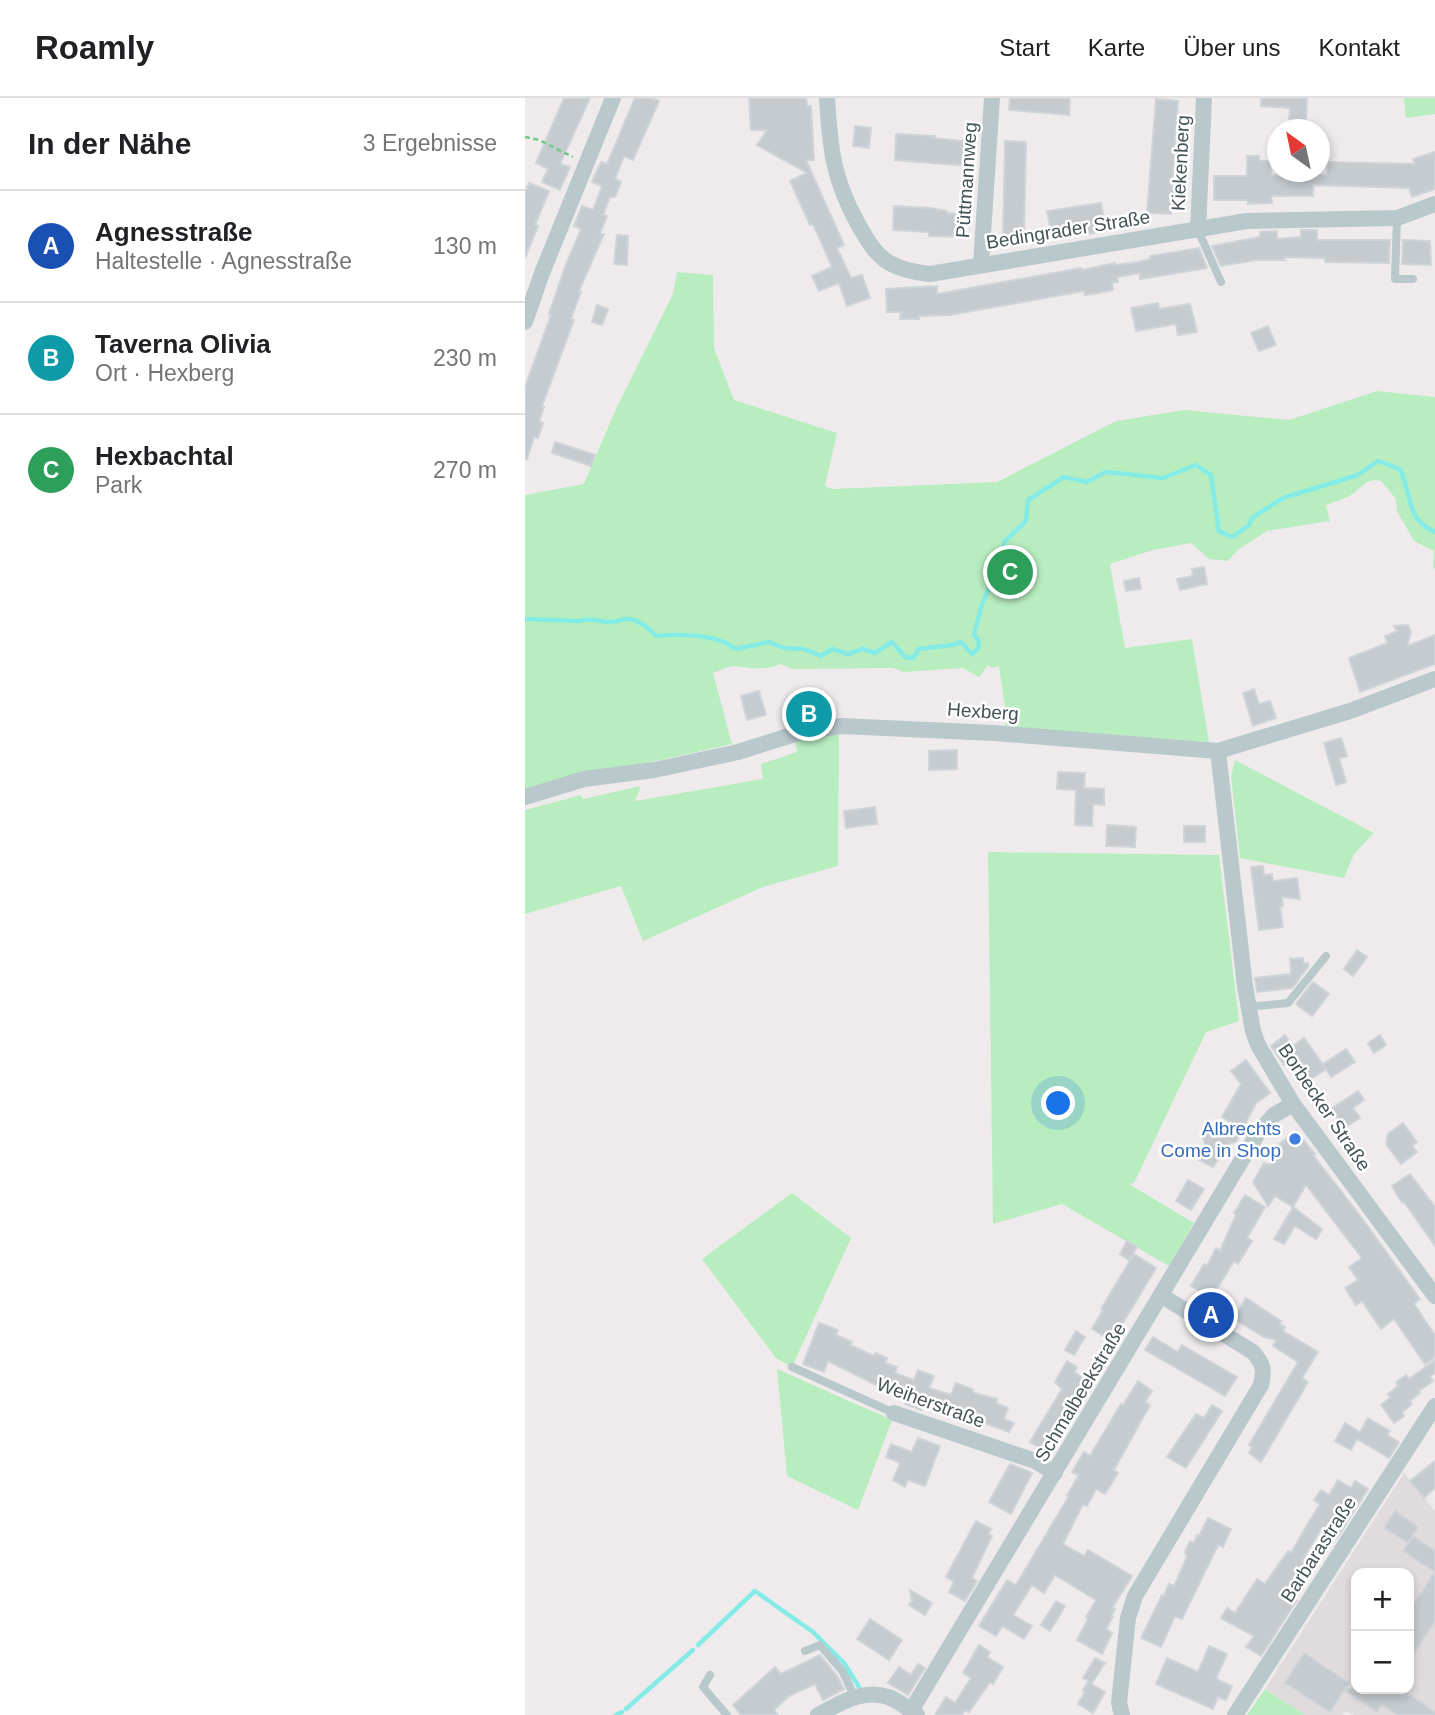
<!DOCTYPE html>
<html lang="de">
<meta charset="utf-8">
<style>
body{margin:0;font-family:Arial,sans-serif;background:#f2f2f2;color:#202124}
.controls{position:absolute;right:21px;bottom:21px;display:grid;overflow:hidden;border-radius:14px;box-shadow:0 4px 10px #0003}
.controls button{width:63px;height:63px;display:grid;place-items:center;padding:0;border:0;border-bottom:2px solid #e0e0e0;background:#fff;color:#202124;font:35px sans-serif}
.compass{position:absolute;left:742px;top:21px;width:63px;height:63px;border-radius:50%;background:#fff;box-shadow:0 4px 10px #0003;rotate:327deg}
.you{position:absolute;left:534px;top:1006px;width:24px;height:24px;margin:-18px;border:5px solid #fff;border-radius:50%;background:#1a73e8;box-shadow:0 0 0 10px #1a73e833}
.badge{display:grid;place-items:center;width:46px;height:46px;border-radius:50%;background:#7c3aed;color:#fff;font-size:23px;font-weight:700}
.pin{position:absolute;translate:-50% -50%;border:4px solid #fff;box-shadow:0 2px 7px #0006}
.list{margin:0;padding:0;list-style:none}
h2{display:flex;justify-content:space-between;align-items:center;height:91px;margin:0;padding:0 28px;font-size:30px}
h2 small{font-size:23px;font-weight:400;color:#757577}
.list li{display:grid;grid-template-columns:46px 1fr auto;gap:21px;align-items:center;box-sizing:border-box;height:112px;padding:0 28px;border-top:2px solid #e0e0e0}
.list b{display:block;font-size:26px;white-space:nowrap}
.list p{margin:0;font-size:23px;white-space:nowrap;color:#757577}
.list em{font-size:23px;font-style:normal;color:#757577}
.map{position:relative;flex:none;width:910px;height:1617px;overflow:hidden}
header{display:flex;align-items:center;gap:42px;box-sizing:border-box;height:98px;padding:0 35px;background:#fff;border-bottom:2px solid #e0e0e0}
header strong{font-size:33px}
nav{display:flex;gap:38px;margin-inline-start:auto;font-size:24px}
main{display:flex}
aside{flex:1;background:#fff}
.map>svg:first-child{display:block}
.education{fill:#e0dcde;fill-rule:evenodd}
.green{fill:#b8eebf}
.lines{fill:none;stroke-linecap:round;stroke-linejoin:round}
.stream{stroke:#85ebe6;stroke-width:4.5}
.building{fill:#c5cbcf;stroke:#cfd4d8;stroke-width:2}
.path{stroke:#71cb87;stroke-width:2.5;stroke-dasharray:5 3.5;stroke-linecap:butt}
.lane{stroke:#b9c8cb;stroke-width:8}
.street{stroke:#b9c8cb;stroke-width:16}
.shop-dot{fill:#3f7fe0;stroke:#fff;stroke-width:2.5}
.labels{text-anchor:middle;stroke-width:5;stroke-linejoin:round;paint-order:stroke}
.street-label{font-size:19px;fill:#445459;stroke:#fff}
.shop-label{font-size:19px;fill:#366cbe;stroke:#fff;text-anchor:end}
</style>
<header>
<strong>Roamly</strong>
<nav><a>Start</a><a>Karte</a><a>Über uns</a><a>Kontakt</a></nav>
</header>
<main>
<aside>
<h2>In der Nähe<small>3 Ergebnisse</small></h2>
<ul class="list">
<li><span class="badge" style="background:#1a4fb4">A</span><div><b>Agnesstraße</b><p>Haltestelle · Agnesstraße</p></div><em>130 m</em></li>
<li><span class="badge" style="background:#0f9aa8">B</span><div><b>Taverna Olivia</b><p>Ort · Hexberg</p></div><em>230 m</em></li>
<li><span class="badge" style="background:#2e9e5b">C</span><div><b>Hexbachtal</b><p>Park</p></div><em>270 m</em></li>
</ul>
</aside>
<div class="map">
<svg width="910" height="1617" viewBox="0 0 910 1617">
<rect width="100%" height="100%" fill="#efebec"/>
<path class="education" d="M879 1375 910 1413V1617H829L821 1613 818 1617H780L740 1591ZM831 1475H884V1591H831Z"/>
<g class="green">
<path d="M879 0H910V16L881 20Z"/>
<path d="M152 174 188 177 189 250 209 302 312 335 300 388 307 391 472 384 591 323 659 312 764 322 852 293 910 299V471L908 468 909 453 889 443 872 413 871 401 856 383 850 382 842 384 825 398 801 407 805 423 742 433 713 452 703 463 684 461 666 445 628 452 585 466 600 550 667 541 684 644 480 630 481 616 474 568 467 570 463 567 454 579 438 570 379 574 368 570 268 571 255 566C242 573 223 570 210 568 203 568 194 573 188 575L207 646 0 692V397L59 386 90 313 148 196Z"/>
<path d="M314 636 313 768 238 789 118 843 96 788 0 816V712L56 697 58 701 116 688 110 703 238 681 236 666 272 654 270 640Z"/>
<path d="M710 662 849 735 829 756 819 780 715 760 706 678Z"/>
<path d="M463 754 694 757 714 923 681 934 609 1085 604 1086 669 1125 644 1168 537 1106 468 1126Z"/>
<path d="M267 1095 326 1140 267 1269 251 1260 177 1161Z"/>
<path d="M252 1271 367 1322 333 1412 262 1378Z"/>
<path d="M740 1591 780 1617H722Z"/>
</g>
<g class="lines">
<g class="stream">
<path d="M0 521 55 523C66 519 74 524 84 524 91 525 95 521 101 521 112 520 125 531 131 538 155 536 190 535 211 551L244 544 259 550 279 551 296 558 307 551 323 556 338 551 350 555 367 544 380 559 388 560 394 551 427 547 436 544 447 556 453 551 454 543 449 537 456 509 470 475 480 443 501 423 503 402 539 379 562 384 581 374 638 380 671 367 686 377 694 433 707 439 723 428 728 419 758 400 833 377 853 363 875 371C887 396 880 421 910 434"/>
<path d="M173 1547 230 1493 288 1534 319 1565 334 1589"/>
<path d="M101 1611 168 1552"/>
<path d="M91 1617 97 1614"/>
</g>
</g>
<g class="building">
<path d="M39 0H65L35 66 45 69 35 92 17 84 23 71 11 65Z"/>
<path d="M110 0H127L134 3 108 62 99 58 90 81 96 84 90 99H85L78 117 82 118 75 136H79L54 193 56 194 46 221 49 222 17 308 19 309 14 323 18 325 13 340 9 339 2 361H0V289L26 217 24 216 40 169 56 131 49 128 57 108 68 112 77 88 67 84 76 64 82 66Z"/>
<path d="M224 0H281L282 8H286L289 62H281L319 147 312 150 326 180 337 177 345 200 322 208 314 185 294 193 287 178 307 169 288 126 285 127 265 83 282 75 232 47 242 32H226Z"/>
<path d="M485 0H545L544 17 484 12Z"/>
<path d="M736 0H782L781 22 764 21 765 10 736 8Z"/>
<path d="M631 1 653 3 647 91H650L649 108H646V116L622 115Z"/>
<path d="M330 28 346 30 344 50 328 48Z"/>
<path d="M371 36 410 38 409 40 445 44 444 68 370 62Z"/>
<path d="M480 43 501 44 499 131H490L489 142H478Z"/>
<path d="M910 54V91L887 99 884 90 788 87V98H746L747 105 723 106V102H689V78H722V58H734V63H746V77H802V64L890 66 888 61Z"/>
<path d="M4 85 24 93 10 127 13 128 0 160V94Z"/>
<path d="M576 105 581 133 557 137 555 128 526 133 522 113Z"/>
<path d="M369 108 405 110 422 113V115L441 116 439 139 404 138V134L368 132Z"/>
<path d="M776 132H792V142H865L864 165 800 164V160L759 159 760 162H732L696 168 687 148 735 139V134L752 133V141L776 139Z"/>
<path d="M92 137 103 138 102 167 89 166Z"/>
<path d="M878 142 905 143 906 167 877 166Z"/>
<path d="M674 150 682 170 628 179 615 181V175L592 179 593 184 587 185 588 192 573 195 560 197 559 193 425 217 394 218V221H375L376 214H362L361 191 412 188V196L556 170 557 172 590 165V167L613 164 625 161V158Z"/>
<path d="M633 205 634 211 665 206 672 234 653 237 651 226 611 233 606 210Z"/>
<path d="M72 207 83 211 77 227 67 224Z"/>
<path d="M743 228 751 247 734 253 726 235Z"/>
<path d="M30 344 70 357 66 368 27 355Z"/>
<path d="M679 469 682 486 655 492 652 481 668 478 667 471Z"/>
<path d="M614 480 616 491 601 493 599 483Z"/>
<path d="M883 527 886 534 882 548 910 537V566L835 594 824 560 862 545 860 538 872 533 869 528Z"/>
<path d="M729 591 734 606 745 603 751 620 728 628 718 595Z"/>
<path d="M234 593 241 617 222 622 216 598Z"/>
<path d="M296 594 302 620 270 625 264 602Z"/>
<path d="M816 640 822 658 814 660 821 684 811 687 799 645Z"/>
<path d="M432 652V671L404 672V653Z"/>
<path d="M533 674 560 675 559 690 579 691V707L568 706 567 728 550 727 551 692 532 691Z"/>
<path d="M350 709 352 726 321 730 319 713Z"/>
<path d="M582 727 611 729 610 749 581 748Z"/>
<rect x="659" y="728" width="21" height="16"/>
<path d="M738 768 739 777 747 776 748 783 772 780 775 801 757 799 758 808H755L758 829 734 832 726 769Z"/>
<path d="M832 852 842 859 828 878 819 871Z"/>
<path d="M778 860 779 866 783 865V869L767 890 732 894 730 880 766 876 765 861Z"/>
<path d="M788 884 804 896 787 918 771 906Z"/>
<path d="M760 937 768 948 779 940 801 971 777 987 762 964 759 967 746 948Z"/>
<path d="M855 937 861 947 849 955 843 945Z"/>
<path d="M821 951 830 964 806 979 798 966Z"/>
<path d="M721 962 745 995 731 1005 711 1044 703 1046 688 1069 674 1062 672 1058 680 1046 677 1036 712 1028 697 1019 716 986 706 973Z"/>
<path d="M833 993 839 1002 828 1010 835 1020 819 1030 806 1011Z"/>
<path d="M878 1025 892 1044 887 1048 892 1054 876 1066 861 1046 863 1036Z"/>
<path d="M771 1033 790 1056 788 1057 836 1119 895 1201 889 1206 910 1237V1259L900 1266 869 1221 856 1231 837 1203 831 1207 820 1190 833 1182 824 1169 837 1160 781 1087 768 1109 797 1131 791 1141 770 1128 759 1146 749 1141 768 1109 750 1098 743 1108 728 1084 739 1065 744 1067 756 1048 754 1046Z"/>
<path d="M885 1076 910 1109V1148L879 1104 877 1105 867 1088Z"/>
<path d="M663 1082 679 1091 666 1112 651 1103Z"/>
<path d="M720 1097 740 1109 722 1140 727 1143 713 1166 709 1163 680 1210 670 1204 676 1194 666 1188 679 1166 682 1168 691 1150 695 1153 711 1117 709 1115Z"/>
<path d="M602 1143 612 1149 604 1162 595 1156Z"/>
<path d="M609 1156 631 1170 587 1243 567 1231 578 1212 576 1211Z"/>
<path d="M721 1200 756 1223 754 1226 760 1229 758 1233 793 1254 777 1280 783 1284 736 1364 724 1355 727 1349 724 1347 773 1264 748 1248 751 1242 739 1239 709 1221Z"/>
<path d="M294 1225 313 1232 311 1237 327 1244 325 1247 349 1258 351 1255 362 1260 360 1265 372 1269 370 1275 389 1282 393 1272 409 1278 404 1290 426 1297 431 1285 447 1291 449 1295 472 1301 471 1305 483 1310 479 1321 489 1325 484 1334 399 1303 396 1312 380 1306 383 1299 351 1287 303 1263 299 1274 278 1266Z"/>
<path d="M551 1233 560 1239 549 1257 540 1252Z"/>
<path d="M628 1239 653 1254 657 1247 712 1279 700 1298 620 1252Z"/>
<path d="M910 1262V1275L905 1278 908 1283 894 1293 895 1295 885 1303 887 1306 877 1314 879 1318 869 1325 856 1307 866 1299 863 1296 873 1288 871 1284 881 1277 884 1281Z"/>
<path d="M542 1263 552 1269 549 1274 565 1284 523 1355 505 1344 537 1291 530 1284Z"/>
<path d="M613 1283 627 1293 620 1304 625 1307 589 1372 593 1375 580 1396 571 1391 562 1408 558 1406 538 1446 559 1458 563 1452 607 1478 587 1510 590 1511 586 1518 588 1519 581 1531 587 1535 577 1556 552 1542 563 1521 561 1519 571 1502 530 1477 519 1495 507 1487 488 1517 507 1528 499 1541 477 1528 471 1538 454 1528 482 1482 491 1487 544 1398 542 1397 554 1377 547 1374 559 1354 565 1358 596 1306 598 1307Z"/>
<path d="M687 1307 697 1313 661 1370 642 1359 671 1316 679 1320Z"/>
<path d="M843 1320 865 1333 862 1337 874 1344 864 1360 832 1341 826 1352 810 1343 820 1325 835 1334Z"/>
<path d="M393 1340 415 1348 400 1388 383 1382 380 1389 368 1382 375 1365 361 1359 366 1346 387 1354Z"/>
<path d="M910 1363V1390L899 1400 885 1383Z"/>
<path d="M485 1366 507 1375 486 1416 464 1404Z"/>
<path d="M813 1382 826 1390 830 1383 843 1391 812 1440 797 1430 777 1463 784 1468 763 1496 772 1502 736 1558 721 1549 729 1538 696 1520 702 1510 710 1515 732 1481 740 1486 763 1453 766 1455 785 1422 795 1406 789 1402 796 1392 804 1397Z"/>
<path d="M870 1413 893 1429 883 1445 859 1430Z"/>
<path d="M683 1420 706 1431 698 1449 693 1447 657 1521 650 1518 636 1549 616 1540 637 1497 639 1498 644 1486 649 1488 662 1459 660 1454 665 1443 669 1445 672 1437 674 1438Z"/>
<path d="M451 1423 466 1431 463 1436 467 1438 447 1480 452 1483 440 1503 424 1494 429 1484 421 1479Z"/>
<path d="M888 1438 910 1453V1523L884 1563V1513L910 1474 878 1453Z"/>
<path d="M385 1492 407 1505 400 1517 384 1507 387 1503Z"/>
<path d="M531 1503 540 1508 525 1533 516 1527Z"/>
<path d="M345 1521 377 1542 364 1562 332 1541Z"/>
<path d="M454 1547 465 1554 462 1559 478 1569 468 1586 465 1584 444 1614 440 1612 437 1617H410L421 1599 430 1605 446 1580 438 1575Z"/>
<path d="M684 1548 702 1556 691 1581 707 1588 701 1602 693 1599 688 1611 631 1586 642 1560 673 1574Z"/>
<path d="M779 1555 824 1585 820 1591H875L910 1614V1617H873L857 1607 852 1614 819 1592 805 1614 760 1585Z"/>
<path d="M295 1557 312 1578 319 1591 298 1602 290 1586 264 1598 249 1612 253 1617H216L208 1607 250 1569 256 1576Z"/>
<path d="M570 1560 580 1565 567 1585 558 1580Z"/>
<path d="M393 1566 400 1570 383 1597 363 1585 374 1569 386 1577Z"/>
<path d="M563 1584 580 1594 568 1615 553 1606 560 1594 558 1592Z"/>
</g>
<g class="lines">
<path class="path" d="M0 39 14 42 48 59"/>
<g class="lane">
<path d="M872 120 870 181H888"/>
<path d="M673 132 696 184"/>
<path d="M723 909 763 905 801 858"/>
<path d="M267 1269 369 1315"/>
<path d="M280 1553 295 1547 318 1574 330 1600"/>
<path d="M185 1577 178 1589 202 1617"/>
</g>
<g class="street">
<path d="M302 0C305 50 308 81 333 126 341 140 349 155 363 164 376 172 390 174 405 176L722 123 872 120 910 106"/>
<path d="M673 132 679 0"/>
<path d="M456 166 467 0"/>
<path d="M0 224 17 175 88 0"/>
<path d="M693 653 720 888 728 933 733 947 768 1006 910 1198"/>
<path d="M0 699 59 681 129 672 213 654 273 635 316 628 469 635 693 653 825 613 910 581"/>
<path d="M369 1315 510 1363 530 1375"/>
<path d="M386 1613 733 1035 749 1017 768 1006"/>
<path d="M293 1617C314 1606 338 1590 363 1599 373 1602 383 1611 392 1617"/>
<path d="M597 1617 594 1605 603 1520 610 1498 736 1287C740 1272 738 1266 728 1254L637 1198"/>
<path d="M710 1617 910 1308"/>
</g>
</g>
<circle class="shop-dot" cx="770" cy="1041" r="7"/>
<g class="labels">
<g class="street-label">
<text transform="translate(655 65) rotate(-87)" y="7">Kiekenberg</text>
<text transform="translate(441 82) rotate(-86)" y="7">Püttmannweg</text>
<text transform="translate(543 131) rotate(-9)" y="7">Bedingrader Straße</text>
<text transform="translate(458 613) rotate(4)" y="7">Hexberg</text>
<text transform="translate(800 1009) rotate(56)" y="7">Borbecker Straße</text>
<text transform="translate(555 1294) rotate(-59)" y="7">Schmalbeekstraße</text>
<text transform="translate(406 1304) rotate(20)" y="7">Weiherstraße</text>
<text transform="translate(793 1451) rotate(-57)" y="7">Barbarastraße</text>
</g>
<g class="shop-label">
<text x="756" y="1037">Albrechts<tspan x="756" dy="22">Come in Shop</tspan></text>
</g>
</g>
</svg>
<div class="controls">
<button>+</button>
<button>−</button>
</div>
<svg class="compass" viewBox="-18 -18 36 36"><path d="M0-13l5 13h-10z" fill="#e53935"/><path d="M0 13l5-13h-10z" fill="#757577"/></svg>
<div class="you"></div>
<div class="pin badge" style="left:686px;top:1217px;background:#1a4fb4">A</div>
<div class="pin badge" style="left:284px;top:616px;background:#0f9aa8">B</div>
<div class="pin badge" style="left:485px;top:474px;background:#2e9e5b">C</div>
</div>
</main>
